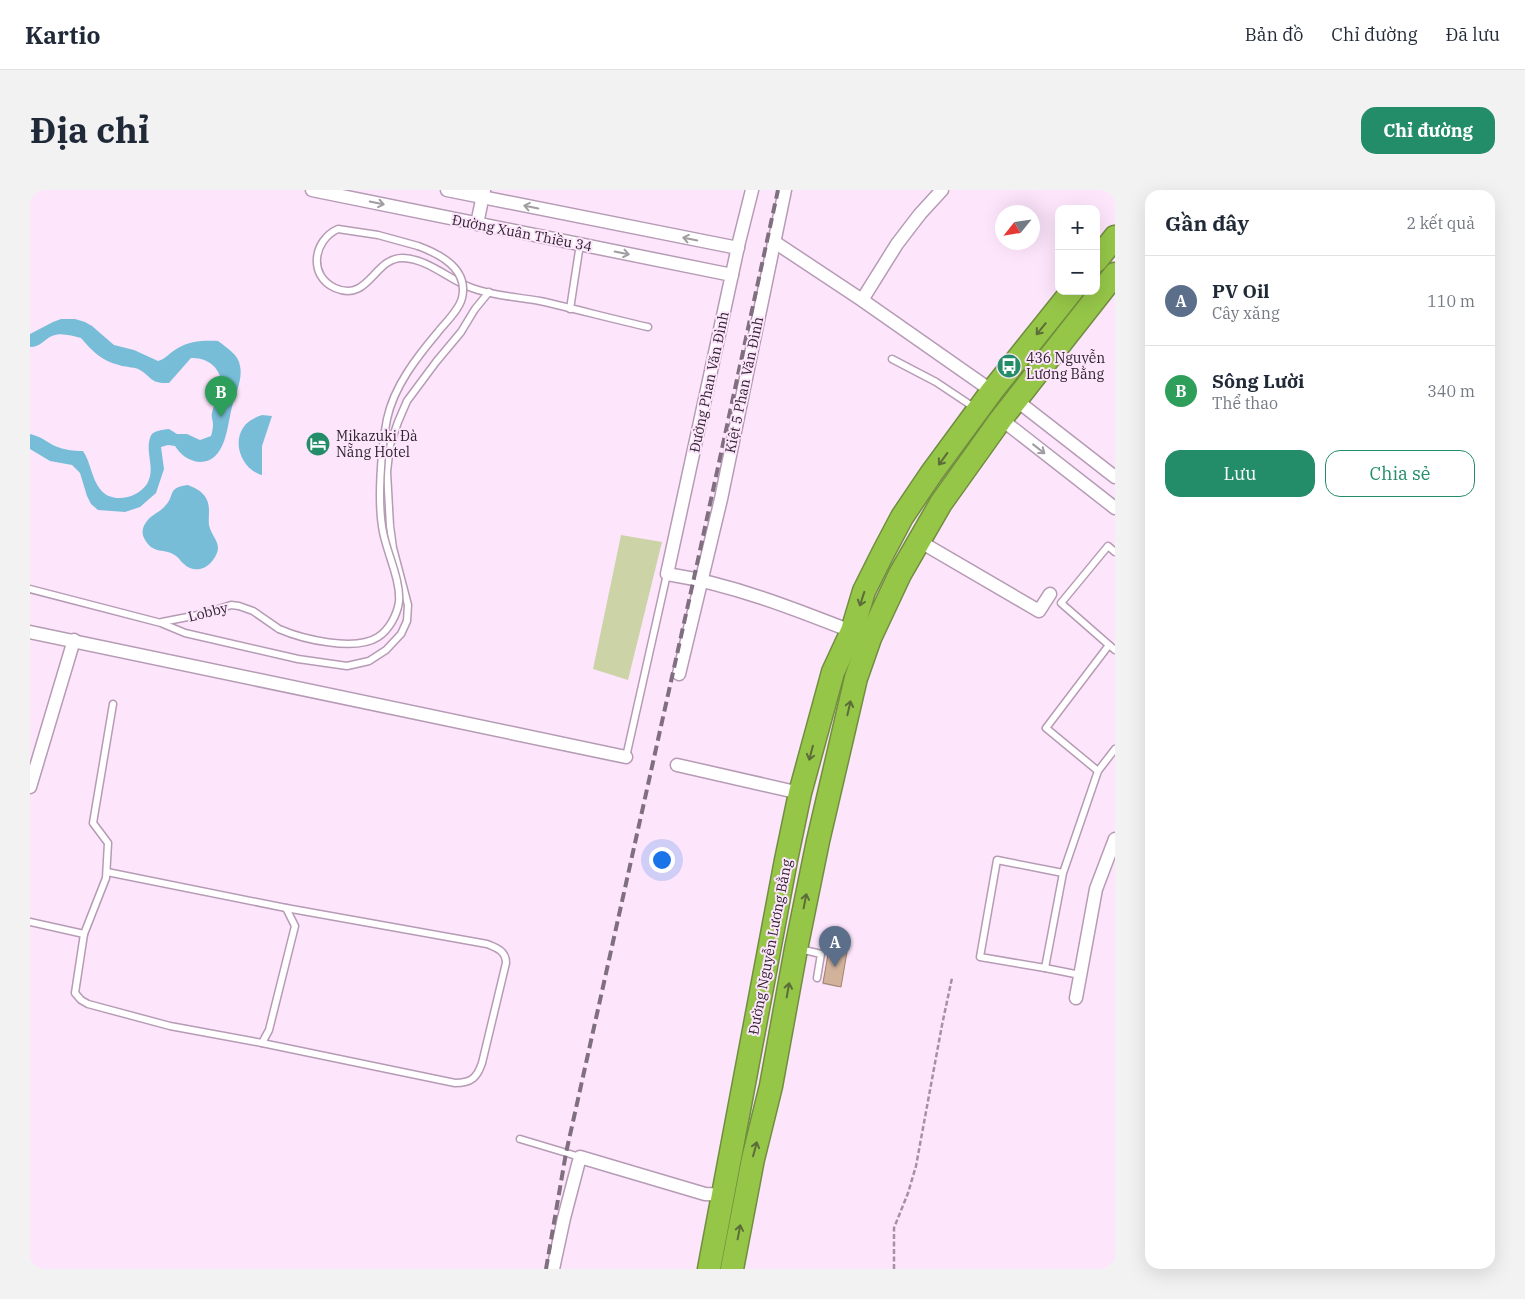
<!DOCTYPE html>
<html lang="vi">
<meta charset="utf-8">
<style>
body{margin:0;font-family:"IBM Plex Serif",serif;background:#f2f2f3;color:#1f2937}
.controls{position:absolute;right:15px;top:15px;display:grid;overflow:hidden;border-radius:10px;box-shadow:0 5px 20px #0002}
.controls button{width:45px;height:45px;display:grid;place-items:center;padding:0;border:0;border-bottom:1px solid #e0e1e3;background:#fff;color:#1f2937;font:25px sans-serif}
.compass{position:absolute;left:965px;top:15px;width:45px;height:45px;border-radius:50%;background:#fff;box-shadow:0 5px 20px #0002;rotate:240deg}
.you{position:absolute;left:631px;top:669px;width:18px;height:18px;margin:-12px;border:4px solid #fff;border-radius:50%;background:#1a73e8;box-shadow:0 0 0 8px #1a73e833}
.badge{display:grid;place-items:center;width:32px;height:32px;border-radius:50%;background:#238d6a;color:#fff;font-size:16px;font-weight:700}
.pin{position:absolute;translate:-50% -41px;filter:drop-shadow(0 1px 2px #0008)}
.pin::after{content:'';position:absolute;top:26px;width:18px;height:15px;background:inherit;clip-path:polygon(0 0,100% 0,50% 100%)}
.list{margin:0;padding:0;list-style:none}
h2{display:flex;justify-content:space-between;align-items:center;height:65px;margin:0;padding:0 20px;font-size:21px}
h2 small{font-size:16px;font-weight:400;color:#747a83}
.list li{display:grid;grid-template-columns:32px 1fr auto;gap:15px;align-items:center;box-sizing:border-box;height:90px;padding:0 20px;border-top:1px solid #e0e1e3}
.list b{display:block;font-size:19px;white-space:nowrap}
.list p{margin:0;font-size:16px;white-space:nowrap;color:#747a83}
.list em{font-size:16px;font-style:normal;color:#747a83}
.actions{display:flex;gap:10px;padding:15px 20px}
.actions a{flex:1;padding:11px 0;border:1px solid #238d6a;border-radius:15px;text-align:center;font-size:18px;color:#238d6a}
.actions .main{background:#238d6a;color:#fff}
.map{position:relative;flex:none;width:1085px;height:1079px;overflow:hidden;border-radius:15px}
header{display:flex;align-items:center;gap:30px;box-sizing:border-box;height:70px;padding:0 25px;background:#fff;border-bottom:1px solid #e0e1e3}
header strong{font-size:24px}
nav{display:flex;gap:28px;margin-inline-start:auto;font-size:18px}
.intro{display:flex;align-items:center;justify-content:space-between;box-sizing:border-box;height:120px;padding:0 30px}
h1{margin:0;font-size:35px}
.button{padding:12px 22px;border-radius:15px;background:#238d6a;color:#fff;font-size:18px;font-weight:700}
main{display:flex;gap:30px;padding:0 30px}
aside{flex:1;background:#fff;border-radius:15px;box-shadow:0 5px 20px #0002}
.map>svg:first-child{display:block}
.green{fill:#ccd4a7}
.water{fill:#78bdd8}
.shadow{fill:#0003}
.building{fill:#d2b29b;stroke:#a1836d}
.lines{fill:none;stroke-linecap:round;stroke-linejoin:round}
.lane-casing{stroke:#b69bb5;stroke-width:9}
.street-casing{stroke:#b69bb5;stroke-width:15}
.highway-casing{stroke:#718d3f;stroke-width:25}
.path{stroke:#a492a3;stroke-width:2.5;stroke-dasharray:5 2.5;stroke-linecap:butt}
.lane{stroke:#fff;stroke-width:6}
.street{stroke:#fff;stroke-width:12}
.highway{stroke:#95c648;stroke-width:22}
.rail{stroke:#7f6f7f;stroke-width:4;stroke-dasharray:10 5;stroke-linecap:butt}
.lane-bridge-casing{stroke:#b69bb5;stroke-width:9;stroke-linecap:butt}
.lane-bridge{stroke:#fff;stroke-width:6}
.oneway{stroke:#a19ca1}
.oneway2{stroke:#5c6d3a}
.labels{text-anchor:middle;stroke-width:4;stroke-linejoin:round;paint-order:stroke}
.street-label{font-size:14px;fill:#2e242e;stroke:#fde5fc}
.poi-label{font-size:14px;fill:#2e242e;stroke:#fde5fc;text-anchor:start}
</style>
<header>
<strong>Kartio</strong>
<nav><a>Bản đồ</a><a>Chỉ đường</a><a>Đã lưu</a></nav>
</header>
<div class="intro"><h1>Địa chỉ</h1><a class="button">Chỉ đường</a></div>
<main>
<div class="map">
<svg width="1085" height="1079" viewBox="0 0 1085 1079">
<rect width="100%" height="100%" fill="#fde5fc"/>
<path class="green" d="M591 345 632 352 598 490 563 479Z"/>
<g class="water">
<path d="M31 129H45L55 132 62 136 84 155 104 160 128 171C136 169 140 162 148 158 159 151 175 150 188 151 196 157 209 165 210 176 213 190 205 204 202 217 197 236 196 272 170 272 158 271 151 265 145 256L138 255 131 257 134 279 126 303 110 317 95 322 68 320 61 314 57 306 50 283 42 275 20 271 0 259V244C10 246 17 252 25 256 34 260 44 261 53 261 61 273 61 287 70 299 81 314 107 309 117 294 126 278 115 264 120 248 122 240 132 240 139 239L147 244H157L170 250 181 246C182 243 183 238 183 234 183 231 181 226 182 223 183 216 188 210 190 204 196 184 182 167 161 168L139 193C119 194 122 186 108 179 103 177 94 177 89 175 72 171 62 161 51 148 42 146 31 142 22 146 13 150 11 157 0 157V144L23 132Z"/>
<path d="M232 225 242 226 232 256V285C213 280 202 255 213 238 217 231 224 228 232 225Z"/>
<path d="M158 295C165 298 172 301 176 308 181 317 178 325 179 335 182 349 195 354 183 370 176 380 163 383 154 374 151 372 149 368 146 366 135 357 123 366 114 348 112 344 112 338 115 334 120 325 129 323 135 316 146 305 136 298 158 295Z"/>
</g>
<path class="shadow" d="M800 759 809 796 808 797 792 794Z"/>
<path class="building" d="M799 758 817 762 811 797 793 793Z"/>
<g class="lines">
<defs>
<g id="lane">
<path d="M388 56 348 45 308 39C283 50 278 86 305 98 339 113 344 67 373 68 399 69 419 90 442 98 463 106 488 107 510 111 546 119 582 129 618 137"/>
<path d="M540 119 550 54"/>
<path d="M862 169 906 192 945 218"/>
<path d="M0 399 131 433 155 443 268 469 317 476 339 471 356 460 371 444 377 431 378 415 363 358 360 336 357 282 360 255 368 232 377 211 406 172 431 142 445 119 459 102"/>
<path d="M132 432 173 424 201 415 209 416 223 421 249 439"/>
<path d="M1079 455 1085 460"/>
<path d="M596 567 637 384"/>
<path d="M1068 581 1016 538 1079 455 1031 413 1078 356 1085 362"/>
<path d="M1033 683 1015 778 950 767 967 670 1033 683 1068 581 1085 559"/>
<path d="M0 732 54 744 76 688 78 653 63 633 83 514"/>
<path d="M54 744 45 803 51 810 58 814 140 836 232 853 239 840 265 736 256 718 77 682"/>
<path d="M770 759 791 764 787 788"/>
<path d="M1015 778 1050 785"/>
<path d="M232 853 425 893C441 893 447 888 452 873L476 773C476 761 467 758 457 754L256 718"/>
<path d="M490 949 550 967"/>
</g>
<g id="street">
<path d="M282 0 702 85"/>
<path d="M417 0 708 58"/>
<path d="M722 0 709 52 637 384C702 394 765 419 826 443"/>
<path d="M447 34 454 0"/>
<path d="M743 51 832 110 962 201"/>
<path d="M832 110 867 54 890 24 912 0"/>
<path d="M986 210 1085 287"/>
<path d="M971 229 1085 318"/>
<path d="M889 351 1009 421 1020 404"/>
<path d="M0 442 596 567"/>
<path d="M649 484 691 309 755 0"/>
<path d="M647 575 770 603"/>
<path d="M0 597 44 450"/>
<path d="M1046 808 1066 699 1085 649"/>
<path d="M523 1079 534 1028 550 967 675 1004 697 1005"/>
</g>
<g id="highway">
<path d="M1066 71 1085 47"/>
<path d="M679 1079 756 670 770 603 803 482 822 441 834 401 853 363 872 327 901 284 962 201 1042 101"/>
<path d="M702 1079 723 969 741 896 766 759 788 651 826 488 840 448 870 384 911 313 971 229 1085 84"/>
</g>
</defs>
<use href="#lane" class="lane-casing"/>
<use href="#street" class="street-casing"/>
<use href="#highway" class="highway-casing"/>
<path class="path" d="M864 1079V1038L878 1003 886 976 912 835 922 788"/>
<use href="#lane" class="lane"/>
<use href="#street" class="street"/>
<use href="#highway" class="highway"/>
<path class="rail" d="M516 1079 536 963 664 388 748 0"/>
<defs>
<path id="lane-bridge" d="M249 439C272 449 325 462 348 447 359 440 367 425 369 412 371 391 357 363 353 342 347 312 351 260 357 229 364 196 387 167 408 142 416 132 429 120 432 108 439 79 410 64 388 56"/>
</defs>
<use href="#lane-bridge" class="lane-bridge-casing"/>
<use href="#lane-bridge" class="lane-bridge"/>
</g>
<defs><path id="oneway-shaft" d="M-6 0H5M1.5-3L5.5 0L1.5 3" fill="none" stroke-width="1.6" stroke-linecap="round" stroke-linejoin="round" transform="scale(1.25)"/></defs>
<g class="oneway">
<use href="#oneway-shaft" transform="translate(347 13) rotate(12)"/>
<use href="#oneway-shaft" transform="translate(501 17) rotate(-169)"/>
<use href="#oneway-shaft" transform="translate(660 49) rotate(-169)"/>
<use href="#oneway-shaft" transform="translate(592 63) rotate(11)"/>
<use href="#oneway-shaft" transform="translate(1009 259) rotate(38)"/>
</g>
<g class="oneway2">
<use href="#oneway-shaft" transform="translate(1011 139) rotate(129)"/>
<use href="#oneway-shaft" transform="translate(913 269) rotate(126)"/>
<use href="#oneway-shaft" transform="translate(832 409) rotate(108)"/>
<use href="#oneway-shaft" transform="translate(819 518) rotate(-77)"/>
<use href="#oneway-shaft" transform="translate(781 563) rotate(105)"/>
<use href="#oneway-shaft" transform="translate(775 711) rotate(-79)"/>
<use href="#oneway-shaft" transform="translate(758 800) rotate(-80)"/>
<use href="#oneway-shaft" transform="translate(725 959) rotate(-75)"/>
<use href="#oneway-shaft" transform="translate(709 1042) rotate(-79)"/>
</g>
<defs>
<symbol id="bus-disc" viewBox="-11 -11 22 22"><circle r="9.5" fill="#238d6a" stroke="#fde5fc"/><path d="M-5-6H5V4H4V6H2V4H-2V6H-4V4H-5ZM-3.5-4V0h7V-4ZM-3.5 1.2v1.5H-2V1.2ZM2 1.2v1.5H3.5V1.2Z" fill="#fff"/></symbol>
<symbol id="hotel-disc" viewBox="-11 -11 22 22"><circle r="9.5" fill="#238d6a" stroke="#fde5fc"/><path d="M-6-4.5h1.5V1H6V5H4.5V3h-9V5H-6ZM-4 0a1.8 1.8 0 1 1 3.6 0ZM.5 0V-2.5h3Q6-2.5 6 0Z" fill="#fff"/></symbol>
</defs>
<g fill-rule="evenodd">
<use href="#bus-disc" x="965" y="162" width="28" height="28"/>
<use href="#hotel-disc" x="274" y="240" width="28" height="28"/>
</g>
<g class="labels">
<g class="street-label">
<text transform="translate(492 43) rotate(11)" y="5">Đường Xuân Thiều 34</text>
<text transform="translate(679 192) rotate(-78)" y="5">Đường Phan Văn Đình</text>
<text transform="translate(714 195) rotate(-78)" y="5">Kiệt 5 Phan Văn Đình</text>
<text transform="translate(178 422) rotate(-14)" y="5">Lobby</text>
<text transform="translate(740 757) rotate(-79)" y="5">Đường Nguyễn Lương Bằng</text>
</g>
<g class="poi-label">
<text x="996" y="173">436 Nguyễn<tspan x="996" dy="16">Lương Bằng</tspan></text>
<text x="306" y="251">Mikazuki Đà<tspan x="306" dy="16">Nẵng Hotel</tspan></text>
</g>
</g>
</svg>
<div class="controls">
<button>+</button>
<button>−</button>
</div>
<svg class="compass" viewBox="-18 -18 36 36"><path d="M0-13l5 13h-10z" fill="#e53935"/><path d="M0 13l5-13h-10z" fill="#747a83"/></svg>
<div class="you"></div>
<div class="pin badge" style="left:805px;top:777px;background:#5c6f8a">A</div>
<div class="pin badge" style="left:191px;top:227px;background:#2e9e5b">B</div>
</div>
<aside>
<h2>Gần đây<small>2 kết quả</small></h2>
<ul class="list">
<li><span class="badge" style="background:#5c6f8a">A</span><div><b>PV Oil</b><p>Cây xăng</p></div><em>110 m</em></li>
<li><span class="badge" style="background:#2e9e5b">B</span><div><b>Sông Lười</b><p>Thể thao</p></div><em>340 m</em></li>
</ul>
<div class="actions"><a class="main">Lưu</a><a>Chia sẻ</a></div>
</aside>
</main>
